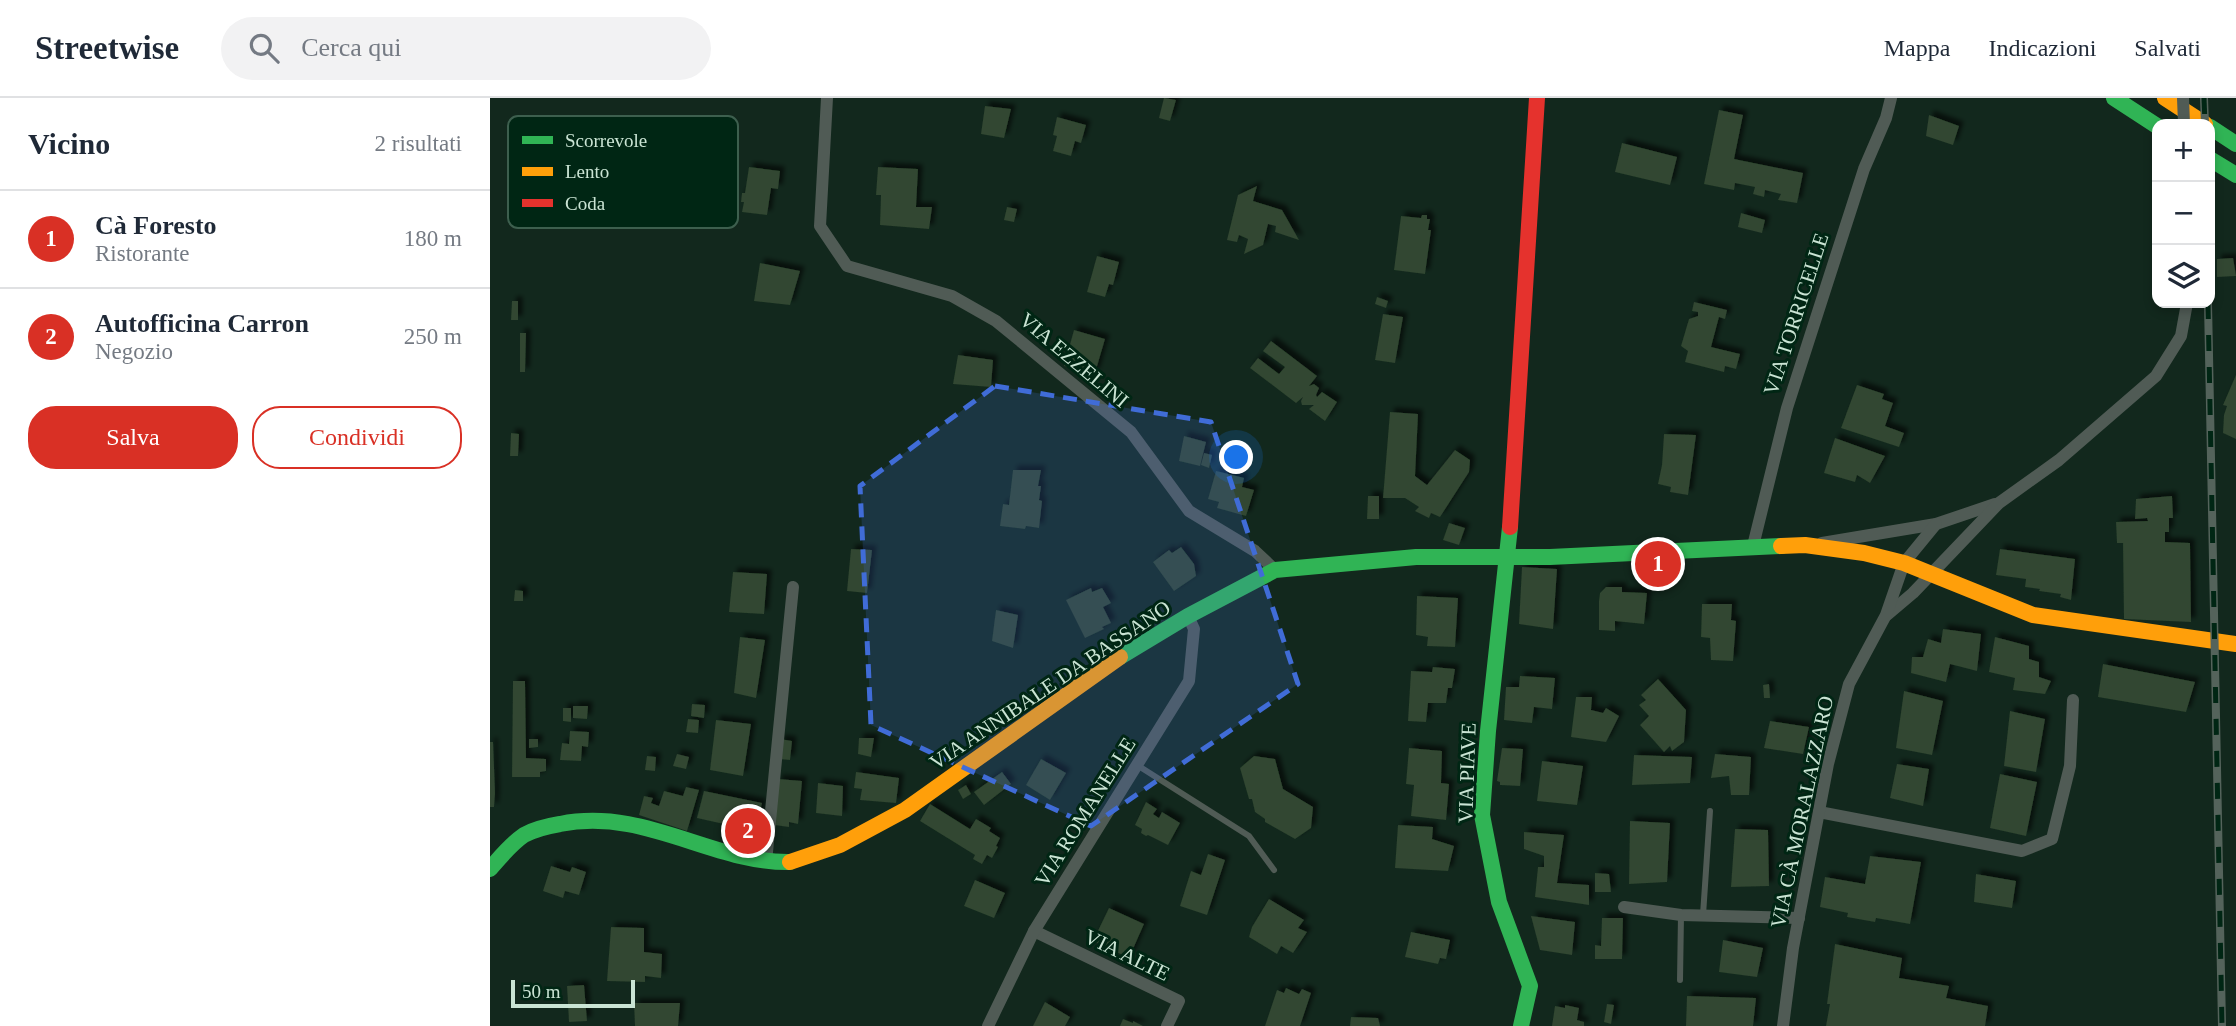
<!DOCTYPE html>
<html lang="it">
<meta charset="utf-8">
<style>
body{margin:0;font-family:Georgia,serif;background:#f2f2f3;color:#1f2937}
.controls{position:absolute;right:21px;top:21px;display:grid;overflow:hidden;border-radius:14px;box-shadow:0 4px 10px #0003}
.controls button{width:63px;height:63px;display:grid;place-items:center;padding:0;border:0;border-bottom:2px solid #e0e1e3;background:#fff;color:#1f2937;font:35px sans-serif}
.scale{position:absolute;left:21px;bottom:18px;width:124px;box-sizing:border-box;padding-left:7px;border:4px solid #cae4d4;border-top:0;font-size:19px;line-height:24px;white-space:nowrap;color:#cae4d4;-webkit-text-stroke:5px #002614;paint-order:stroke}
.you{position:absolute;left:747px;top:360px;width:24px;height:24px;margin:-18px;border:5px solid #fff;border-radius:50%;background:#1a73e8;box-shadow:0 0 0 10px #1a73e833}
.badge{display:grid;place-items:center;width:46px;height:46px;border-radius:50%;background:#d93025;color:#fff;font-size:23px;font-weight:700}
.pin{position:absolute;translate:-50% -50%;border:4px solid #fff;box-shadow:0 2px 7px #0006}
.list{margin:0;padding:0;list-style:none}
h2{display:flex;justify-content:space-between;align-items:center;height:91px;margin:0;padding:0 28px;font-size:30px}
h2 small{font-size:23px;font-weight:400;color:#747a83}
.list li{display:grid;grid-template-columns:46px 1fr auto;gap:21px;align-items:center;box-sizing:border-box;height:98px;padding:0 28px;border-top:2px solid #e0e1e3}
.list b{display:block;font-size:26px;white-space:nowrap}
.list p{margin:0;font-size:23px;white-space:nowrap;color:#747a83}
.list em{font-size:23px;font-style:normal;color:#747a83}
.actions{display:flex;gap:14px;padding:21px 28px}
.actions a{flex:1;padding:16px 0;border:2px solid #d93025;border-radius:28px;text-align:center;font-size:24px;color:#d93025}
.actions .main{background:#d93025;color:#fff}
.icon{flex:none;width:38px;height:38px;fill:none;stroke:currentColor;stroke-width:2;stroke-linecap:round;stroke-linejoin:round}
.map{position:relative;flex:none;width:1746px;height:928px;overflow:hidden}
header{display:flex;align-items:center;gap:42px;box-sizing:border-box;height:98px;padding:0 35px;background:#fff;border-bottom:2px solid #e0e1e3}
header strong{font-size:33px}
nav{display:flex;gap:38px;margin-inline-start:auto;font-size:24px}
.search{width:490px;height:63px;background:#f2f2f3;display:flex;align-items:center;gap:18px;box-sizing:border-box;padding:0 24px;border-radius:38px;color:#747a83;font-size:26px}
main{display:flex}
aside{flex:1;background:#fff}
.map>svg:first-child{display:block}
.building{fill:#304630;filter:url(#shadow)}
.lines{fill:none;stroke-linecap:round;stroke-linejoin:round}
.lane{stroke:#505b55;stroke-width:6}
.street{stroke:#505b55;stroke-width:12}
.fast{stroke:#30b455;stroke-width:16}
.slow{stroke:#ff9f0a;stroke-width:16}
.jam{stroke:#e5322d;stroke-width:16}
.rail-casing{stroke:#54635b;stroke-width:8}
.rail{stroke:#002614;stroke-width:5;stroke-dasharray:16;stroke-linecap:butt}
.street-bridge{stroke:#505b55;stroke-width:12}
.marked{fill:#406cd7;fill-opacity:0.2;stroke:#406cd7;stroke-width:5;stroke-dasharray:14 9;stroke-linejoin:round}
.labels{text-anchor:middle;stroke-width:6;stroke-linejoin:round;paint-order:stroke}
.street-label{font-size:21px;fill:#cae4d4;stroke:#002614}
.key{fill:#002614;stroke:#3d5f4e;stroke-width:2}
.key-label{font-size:19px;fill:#cae4d4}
</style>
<header>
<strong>Streetwise</strong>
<div class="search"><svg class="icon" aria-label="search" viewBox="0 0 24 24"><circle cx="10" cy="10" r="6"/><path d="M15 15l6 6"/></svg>Cerca qui</div>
<nav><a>Mappa</a><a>Indicazioni</a><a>Salvati</a></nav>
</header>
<main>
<aside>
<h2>Vicino<small>2 risultati</small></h2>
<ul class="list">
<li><span class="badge">1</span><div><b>Cà Foresto</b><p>Ristorante</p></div><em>180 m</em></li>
<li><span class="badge">2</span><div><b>Autofficina Carron</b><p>Negozio</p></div><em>250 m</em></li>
</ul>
<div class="actions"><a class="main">Salva</a><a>Condividi</a></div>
</aside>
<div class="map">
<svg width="1746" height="928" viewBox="0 0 1746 928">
<defs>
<filter id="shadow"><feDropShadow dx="4.5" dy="-4.5" stdDeviation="2" flood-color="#0009"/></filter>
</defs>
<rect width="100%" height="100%" fill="#12281d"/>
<g class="building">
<path d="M674 0 686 2 680 23 669 20Z"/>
<path d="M495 8 521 11 514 40 491 36Z"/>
<path d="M1229 12 1253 17 1244 61 1313 75 1307 105 1288 102 1291 96 1275 92 1274 99 1263 96 1265 89 1245 85 1244 92 1214 86Z"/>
<path d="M1439 17 1469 28 1463 47 1436 38Z"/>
<path d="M567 19 596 27 591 45 585 43 581 58 563 53 567 38 563 37Z"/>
<path d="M1132 45 1187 59 1180 87 1125 74Z"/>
<path d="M259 69 290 73 288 91 281 90 277 117 252 114 254 104H251L252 95H255Z"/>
<path d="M388 69 428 71 426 109H442L439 131 390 127 391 97H386Z"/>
<path d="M767 88 763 103 792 112 809 142 785 134 786 128 778 126 773 147 754 156 758 141 749 137 747 144 737 142 748 97Z"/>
<path d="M517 109 527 111 524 124 514 122Z"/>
<path d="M1251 115 1275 122 1272 135 1248 129Z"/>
<path d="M932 117H937V121H940L938 132H941L935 176 904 172 911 118 931 120Z"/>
<path d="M607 158 629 164 623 187 619 186 615 199 597 194Z"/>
<path d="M1743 160 1746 178 1727 179V161Z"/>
<path d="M270 165 310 173 300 207 264 203Z"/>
<path d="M887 199 898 203 896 210 885 206Z"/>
<path d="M22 203H28V222H21Z"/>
<path d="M1204 204 1237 212 1235 221 1229 219 1221 249 1250 256 1246 271 1235 268 1234 274 1195 264 1198 253 1191 248 1199 221 1208 218V214L1202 213Z"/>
<path d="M893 216 913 219 905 265 885 262Z"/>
<path d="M584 232 615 241 605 275 574 268Z"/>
<path d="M30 235H36L35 274H30Z"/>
<path d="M781 243 827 278 819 288 824 286 829 290 826 297 827 299 832 294 847 304 835 323 819 311 824 307H812L811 303 813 299 806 305 760 270 768 260 789 276 795 269 773 253Z"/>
<path d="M468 257 503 262 501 289 463 286Z"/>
<path d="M1746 277V341L1733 335 1734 317 1737 308 1733 307Z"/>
<path d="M1367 287 1394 296 1392 301 1403 305 1395 328 1414 335 1409 349 1351 330Z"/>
<path d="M900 314 928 316 925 378 937 387 965 352 980 362 979 374 950 419 941 415 939 420 925 413 929 409 915 400H893Z"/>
<path d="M21 335 29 336 28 358H20Z"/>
<path d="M1174 336 1206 337 1198 397 1180 394 1181 389 1168 386 1172 367Z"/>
<path d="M694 338 716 344 710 368 689 363Z"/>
<path d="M1345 340 1395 358 1380 385 1367 377 1365 384 1334 375Z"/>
<path d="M714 355 722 357 719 370 711 367Z"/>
<path d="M523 372H551L548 388H551L549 402 552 403 549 430 536 428 535 431 510 428 513 406 519 407Z"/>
<path d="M726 373 754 380 752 389 764 392 756 418 727 410 729 404 718 401Z"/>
<path d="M878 398H889V421H877Z"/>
<path d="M1682 398 1683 420H1679V434H1675V444L1700 445 1701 524 1634 521 1633 445H1627L1626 424 1658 423 1657 420 1645 421 1646 401Z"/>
<path d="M959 425 975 430 969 447 953 442Z"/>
<path d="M691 449 704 466 706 478 684 493 663 464 679 452 682 455Z"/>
<path d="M361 451 382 452 377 495 357 493Z"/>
<path d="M1510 451 1585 461 1581 502 1570 499 1571 496 1549 493 1550 491 1535 489 1536 481 1506 477Z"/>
<path d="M1032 469 1067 471 1063 531 1029 526Z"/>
<path d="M243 474 277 476 274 516 239 514Z"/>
<path d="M1116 489H1132V494L1157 495 1154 526 1125 523V533L1109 532V503L1110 495Z"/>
<path d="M601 490 602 494 612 490 621 505 613 509 621 525 612 529 614 531 595 540 576 502Z"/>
<path d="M25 492 33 493V503H24Z"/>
<path d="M927 498 968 500 965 549 937 548 938 539 926 537Z"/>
<path d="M1212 506H1242L1241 522 1246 523 1243 563 1221 562 1220 540 1211 539Z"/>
<path d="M506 512 528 517 523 550 502 543Z"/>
<path d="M1453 531 1491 536 1487 573 1460 566 1456 584 1421 575 1422 559H1433L1438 541 1451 545Z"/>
<path d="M250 539 275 542 266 600 244 595Z"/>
<path d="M1505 539 1539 548V561L1549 564V579L1561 583 1555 596 1523 592 1525 580 1499 574Z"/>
<path d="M1613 566 1705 584 1696 614 1608 599Z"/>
<path d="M943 569 965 571 962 590H958L956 605H938L936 624 918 623 921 573 942 574Z"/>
<path d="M1030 578 1065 580 1062 611 1044 609 1042 625 1014 622 1016 589H1029Z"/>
<path d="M1168 581 1196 612 1194 644 1182 653 1180 648 1174 654 1150 627 1159 618 1149 607 1156 602 1151 597Z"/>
<path d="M23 583H35L36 660 56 661V673L50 674V679H22Z"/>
<path d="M1279 586 1280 600H1274L1273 587Z"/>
<path d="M1414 593 1453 603 1442 657 1406 650Z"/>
<path d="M1086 599H1102L1101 612 1113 615 1116 610 1129 618 1116 644 1081 639Z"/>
<path d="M202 606 215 607 214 620 201 618Z"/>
<path d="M83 608H98L97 621 83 620Z"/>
<path d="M73 610H81V624L73 623Z"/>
<path d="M1520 613 1555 621 1546 674 1514 668Z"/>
<path d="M198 621 209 622 208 635 196 634Z"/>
<path d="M226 622 261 626 253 678 220 672Z"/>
<path d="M1280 623 1319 629 1313 656 1274 650Z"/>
<path d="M80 633 99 634 98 649 92 648 91 663 70 662 72 645 79 646Z"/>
<path d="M369 640H384L381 659 368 656Z"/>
<path d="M39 641H48V649L39 650Z"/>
<path d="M290 641 302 643 300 662 289 661Z"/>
<path d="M0 644H3L5 695 4 709H0Z"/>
<path d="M919 650 952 653 951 685 959 686 956 722 921 718 924 687 916 686Z"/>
<path d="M1012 650 1033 651 1030 688 1010 687V684L1007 683Z"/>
<path d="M187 656 199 659 196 671 183 668Z"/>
<path d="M1225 656 1261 659 1259 697H1241L1239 678 1221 680Z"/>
<path d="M1144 657 1202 659 1200 685 1142 687Z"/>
<path d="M157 658 166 659 165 673 155 672Z"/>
<path d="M764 658 785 661 793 691 823 709 821 730 805 741 775 724V721L765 714 762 701H759L750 670Z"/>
<path d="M551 661 576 675 560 702 536 687Z"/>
<path d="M1052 663 1093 668 1087 707 1047 703Z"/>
<path d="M1407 666 1439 671 1433 708 1400 700Z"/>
<path d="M366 674 409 680 406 705 370 702 372 691 364 690Z"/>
<path d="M512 674 521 686 494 707 484 694Z"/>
<path d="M1510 676 1547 684 1536 738 1500 730Z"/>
<path d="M288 681 312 683 308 726 299 724V729L284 727Z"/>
<path d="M328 685 353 688 352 718 326 715Z"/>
<path d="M476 687 481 696 473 701 468 692Z"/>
<path d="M196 689 209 692 197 733 149 717 154 698 163 700 161 705 169 708 174 693 193 698Z"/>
<path d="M214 693 272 705 265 733 207 720Z"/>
<path d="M656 704 667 711 663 716 669 720 672 714 690 725 678 747 658 737 656 738 651 735 652 731 645 727Z"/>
<path d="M440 706 480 731 486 721 501 730 499 733 510 740 506 748 508 749 502 760 497 757 492 766 483 761 485 757 430 723Z"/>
<path d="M1140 723 1180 725 1177 784 1139 786Z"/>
<path d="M908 727 943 729 942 741 964 748 958 773 905 770Z"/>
<path d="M1245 731 1278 732 1279 788 1241 789Z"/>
<path d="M1034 734 1074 737 1067 785 1099 787V807L1045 799 1048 769H1054V758L1034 751Z"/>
<path d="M718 756 735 762 717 817 690 808 701 773 711 777Z"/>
<path d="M1380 758 1431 764 1420 826 1386 820 1385 824 1357 819 1358 815 1330 809 1335 779 1375 786Z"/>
<path d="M61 768 80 774 82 769 96 774 89 797 75 793 73 800 53 793Z"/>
<path d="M1105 775 1119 776 1121 794H1105Z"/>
<path d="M1486 776 1526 783 1522 810 1484 804Z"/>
<path d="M485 782 515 795 504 820 474 808Z"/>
<path d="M779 801 814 822 808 830 817 834 803 855 791 848 787 856 759 839 762 829Z"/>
<path d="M619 810 654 826 639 860 603 843Z"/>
<path d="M1041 818 1085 824 1082 857 1050 852Z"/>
<path d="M1112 820H1133L1132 861H1105V847L1111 848Z"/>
<path d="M121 829 154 830V854L172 856 171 880 155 878V884L117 883Z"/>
<path d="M921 834 960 842 956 861 950 860 948 866 915 859Z"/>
<path d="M1233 842 1273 850 1267 879 1229 874Z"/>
<path d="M1345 846 1412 860 1409 880 1459 888 1456 900 1498 908 1495 928H1336L1340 906H1337Z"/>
<path d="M94 887 97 923 79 924 77 888Z"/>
<path d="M796 890 809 896 812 891 821 895 810 928H775L787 892 794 895Z"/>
<path d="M1197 898 1266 900 1263 928H1196Z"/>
<path d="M555 904 580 919 575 928H543Z"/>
<path d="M144 905H190L188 928H145Z"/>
<path d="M1117 906 1124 907 1121 926 1114 924Z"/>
<path d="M1075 907 1089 910 1087 922 1094 924V928H1062L1065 908 1075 910Z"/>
<path d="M861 919 888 920 890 928H860Z"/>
<path d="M633 921 643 925V923L653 928H630Z"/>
</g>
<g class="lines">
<g class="lane">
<path d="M647 667 759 738 784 772"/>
<path d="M1213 817 1220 713"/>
<path d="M1190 882 1191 817"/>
</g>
<g class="street">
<path d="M337 0 330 128 357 168 462 198 506 223 641 334 699 413 765 453 785 472"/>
<path d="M1332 445 1446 426 1505 406"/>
<path d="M1263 448 1297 310 1374 71 1396 20 1401 0"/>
<path d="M1397 517 1423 495 1509 405 1569 362 1666 278 1691 238 1697 205"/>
<path d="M1329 714 1532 753 1562 741 1580 668 1583 602"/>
<path d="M276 764 303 489"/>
<path d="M1134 809 1191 817 1309 820"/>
<path d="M544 833 689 903 677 928"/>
<path d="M498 928 544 833 699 583 704 531 698 518"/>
<path d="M1293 928 1303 850 1338 666 1359 586 1396 517 1414 465 1446 426"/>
</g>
<g class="fast">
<path d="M1624 0 1667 28"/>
<path d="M1720 29 1746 46"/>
<path d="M1720 61 1746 77"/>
<path d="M1020 429 998 633 992 717 1009 804 1040 888 1031 928"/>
<path d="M630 559 698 518 785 472 926 459H1060L1291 448"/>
<path d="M0 771C10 759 21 746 34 737 45 731 58 728 70 726 155 709 221 765 300 764"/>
</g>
<g class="slow">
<path d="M1675 0 1715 26"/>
<path d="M1291 448 1315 447 1374 455 1414 465 1543 517 1746 546"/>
<path d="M300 764 350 747 415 712 630 559"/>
</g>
<path class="jam" d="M1020 429 1047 0"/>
<defs>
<g id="rail">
<path d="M1714 0 1715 26"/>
<path d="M1718 205 1732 928"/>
</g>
</defs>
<use href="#rail" class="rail-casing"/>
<use href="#rail" class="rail"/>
<path class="street-bridge" d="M1693 0 1694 26"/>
</g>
<path class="marked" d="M505 288 721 324 808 586 601 728 381 627 370 388Z"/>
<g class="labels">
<g class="street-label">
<text transform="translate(1306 216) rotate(-72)" y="7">VIA TORRICELLE</text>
<text transform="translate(584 262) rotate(40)" y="7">VIA EZZELINI</text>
<text transform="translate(560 587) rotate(-34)" y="7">VIA ANNIBALE DA BASSANO</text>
<text transform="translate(977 675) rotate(-88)" y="7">VIA PIAVE</text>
<text transform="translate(595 714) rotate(-58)" y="7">VIA ROMANELLE</text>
<text transform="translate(1312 714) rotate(-78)" y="7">VIA CÀ MORALAZZARO</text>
<text transform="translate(637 857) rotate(26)" y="7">VIA ALTE</text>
</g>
</g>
<rect x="18" y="18" width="230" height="112" rx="10" class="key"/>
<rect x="32" y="38" width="31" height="8" fill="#30b455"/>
<rect x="32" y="69" width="31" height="9" fill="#ff9f0a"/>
<rect x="32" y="101" width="31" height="8" fill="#e5322d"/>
<g class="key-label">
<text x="75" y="49">Scorrevole</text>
<text x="75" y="80">Lento</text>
<text x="75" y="112">Coda</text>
</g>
</svg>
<div class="controls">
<button>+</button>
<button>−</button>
<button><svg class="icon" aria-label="layers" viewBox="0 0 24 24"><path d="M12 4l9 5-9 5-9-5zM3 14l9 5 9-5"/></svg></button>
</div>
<div class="scale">50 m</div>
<div class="you"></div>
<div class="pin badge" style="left:1168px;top:466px">1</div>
<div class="pin badge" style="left:258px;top:733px">2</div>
</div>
</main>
